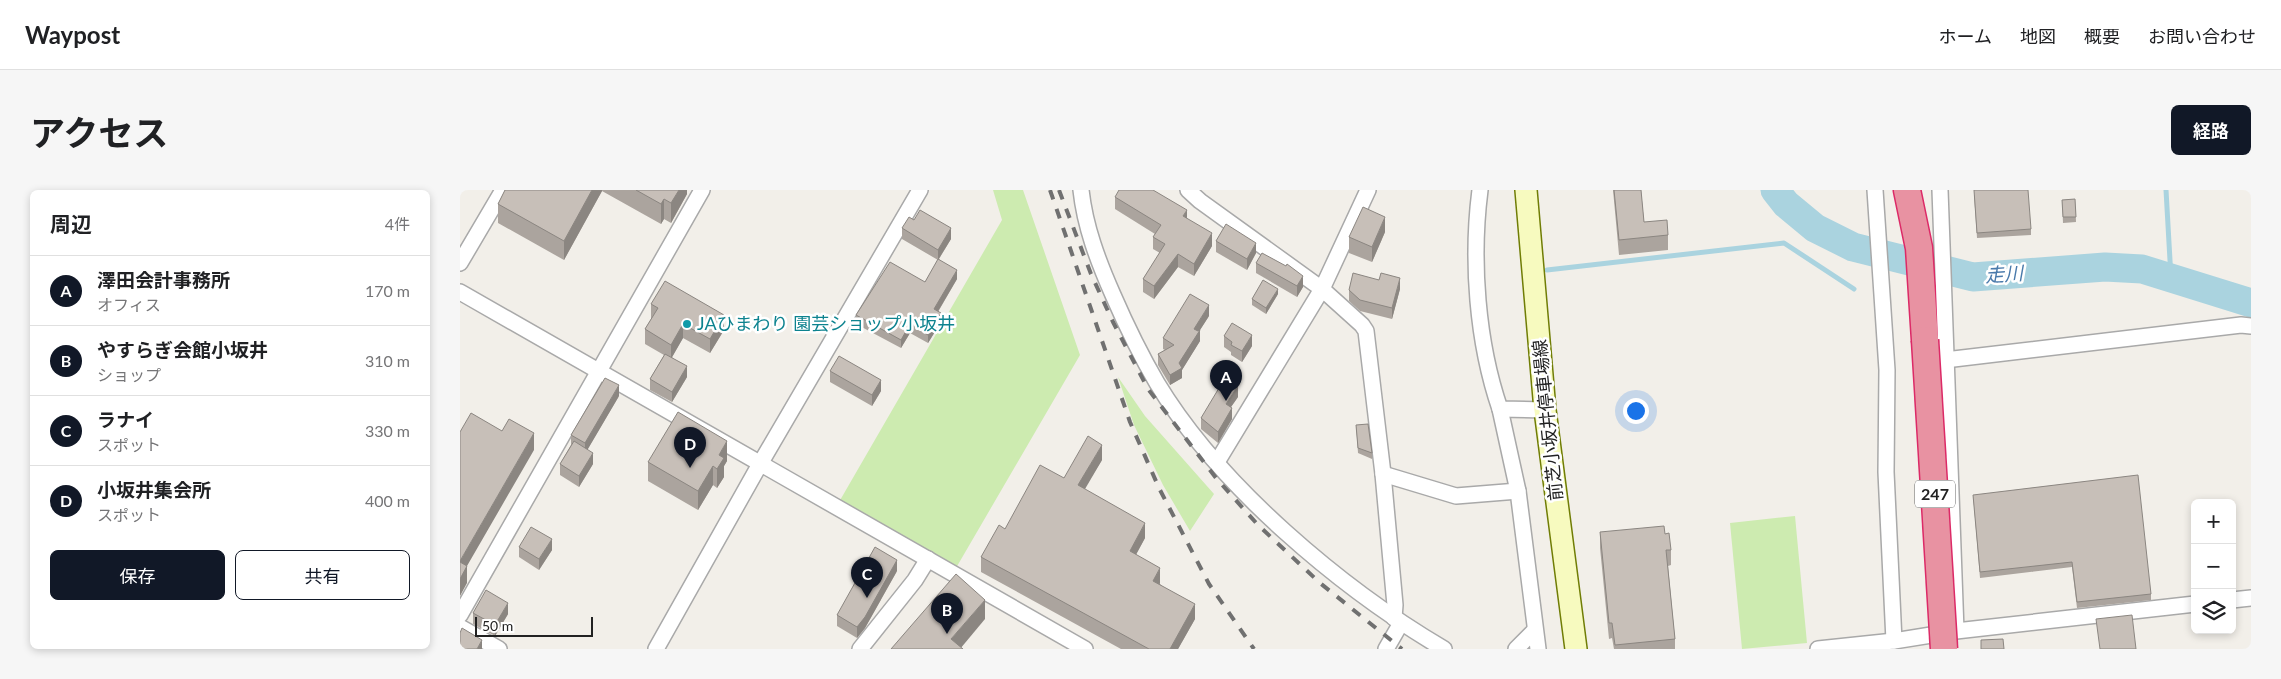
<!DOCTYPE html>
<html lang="ja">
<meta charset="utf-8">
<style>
body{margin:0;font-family:Lato,"Noto Sans JP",sans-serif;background:#f6f6f6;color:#202124}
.controls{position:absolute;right:15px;bottom:15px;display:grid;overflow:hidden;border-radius:8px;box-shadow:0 2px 8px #0003}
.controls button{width:45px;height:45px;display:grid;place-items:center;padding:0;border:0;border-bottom:1px solid #e0e0e0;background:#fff;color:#202124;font:25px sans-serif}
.scale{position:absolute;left:15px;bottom:12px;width:118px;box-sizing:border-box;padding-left:5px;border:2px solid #222;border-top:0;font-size:14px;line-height:18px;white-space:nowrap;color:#222;-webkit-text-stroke:4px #fff;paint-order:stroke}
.you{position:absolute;left:1175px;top:220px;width:18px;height:18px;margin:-12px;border:4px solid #fff;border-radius:50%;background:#1a73e8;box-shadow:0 0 0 8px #1a73e833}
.badge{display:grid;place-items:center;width:32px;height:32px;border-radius:50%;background:#111827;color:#fff;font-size:16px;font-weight:700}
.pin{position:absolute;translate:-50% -41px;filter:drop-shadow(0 1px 2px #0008)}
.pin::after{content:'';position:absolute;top:26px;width:18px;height:15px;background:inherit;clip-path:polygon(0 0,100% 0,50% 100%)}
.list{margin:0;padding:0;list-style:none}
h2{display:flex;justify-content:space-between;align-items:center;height:65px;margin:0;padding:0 20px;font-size:21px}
h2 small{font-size:16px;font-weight:400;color:#757577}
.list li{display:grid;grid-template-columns:32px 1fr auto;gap:15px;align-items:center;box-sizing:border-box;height:70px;padding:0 20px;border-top:1px solid #e0e0e0}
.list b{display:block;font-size:19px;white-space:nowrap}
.list p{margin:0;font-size:16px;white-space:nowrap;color:#757577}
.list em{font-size:16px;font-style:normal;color:#757577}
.actions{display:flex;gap:10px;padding:15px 20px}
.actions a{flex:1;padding:11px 0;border:1px solid #111827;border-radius:8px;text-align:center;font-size:18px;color:#111827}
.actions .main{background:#111827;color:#fff}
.icon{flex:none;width:28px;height:28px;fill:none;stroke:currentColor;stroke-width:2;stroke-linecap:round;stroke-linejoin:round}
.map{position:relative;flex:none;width:1791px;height:459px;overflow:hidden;border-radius:8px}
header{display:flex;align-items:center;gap:30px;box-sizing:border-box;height:70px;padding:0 25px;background:#fff;border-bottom:1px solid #e0e0e0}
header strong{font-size:24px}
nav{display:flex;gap:28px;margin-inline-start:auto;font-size:18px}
.intro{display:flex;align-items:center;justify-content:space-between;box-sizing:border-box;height:120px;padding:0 30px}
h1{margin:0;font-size:35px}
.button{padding:12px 22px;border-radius:8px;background:#111827;color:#fff;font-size:18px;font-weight:700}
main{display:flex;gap:30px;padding:0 30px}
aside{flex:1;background:#fff;border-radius:8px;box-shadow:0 2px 8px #0003}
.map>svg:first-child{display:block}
.grass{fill:#cdebb0}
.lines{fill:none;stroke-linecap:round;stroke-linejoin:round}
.stream{stroke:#aad3df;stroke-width:5}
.river{stroke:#aad3df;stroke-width:29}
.street-casing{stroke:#a9a9a9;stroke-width:18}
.secondary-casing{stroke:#707d05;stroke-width:24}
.highway-casing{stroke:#dc2a67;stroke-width:29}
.street{stroke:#fff;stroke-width:15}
.secondary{stroke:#f7fabf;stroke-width:21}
.highway{stroke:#e892a2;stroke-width:26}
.rail{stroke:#707070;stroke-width:4;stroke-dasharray:10 10;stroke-linecap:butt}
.highway-bridge-casing{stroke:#dc2a67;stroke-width:29;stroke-linecap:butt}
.highway-bridge{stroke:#e892a2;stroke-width:26}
.wall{fill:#aba49e}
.shaded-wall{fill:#8b8681}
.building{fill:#c7bfb8;stroke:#8b8681}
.culture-dot{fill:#0f9aa8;stroke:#fff;stroke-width:2}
.labels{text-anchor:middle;stroke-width:5;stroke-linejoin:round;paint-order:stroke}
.shield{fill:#fff;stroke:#646464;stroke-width:1}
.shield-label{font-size:16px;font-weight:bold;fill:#222}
.culture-label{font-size:18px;fill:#0d838f;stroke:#fff;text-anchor:start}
.street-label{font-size:18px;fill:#222;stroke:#fff}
.water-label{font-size:19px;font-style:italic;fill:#4a7aab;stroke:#fff}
</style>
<header>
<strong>Waypost</strong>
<nav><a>ホーム</a><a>地図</a><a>概要</a><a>お問い合わせ</a></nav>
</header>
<div class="intro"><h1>アクセス</h1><a class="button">経路</a></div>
<main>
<aside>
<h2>周辺<small>4件</small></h2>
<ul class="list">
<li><span class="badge">A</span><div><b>澤田会計事務所</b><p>オフィス</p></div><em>170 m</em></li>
<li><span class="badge">B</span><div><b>やすらぎ会館小坂井</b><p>ショップ</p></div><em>310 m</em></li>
<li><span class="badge">C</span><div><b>ラナイ</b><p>スポット</p></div><em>330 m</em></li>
<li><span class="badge">D</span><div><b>小坂井集会所</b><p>スポット</p></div><em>400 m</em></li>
</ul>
<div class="actions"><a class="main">保存</a><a>共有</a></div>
</aside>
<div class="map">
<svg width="1791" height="459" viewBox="0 0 1791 459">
<rect width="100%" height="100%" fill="#f2efe9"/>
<g class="grass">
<path d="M533 0H563L620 165 496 378 379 312 542 30Z"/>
<path d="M658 187 685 226 754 304 730 341 703 295 674 235Z"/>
<path d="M1335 326 1347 453 1282 459 1270 333Z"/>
</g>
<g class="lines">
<g class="stream">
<path d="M1706 0 1711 88"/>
<path d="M1087 80 1324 53 1394 99"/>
</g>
<path class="river" d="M1315 0 1326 14 1355 38 1393 57 1513 87 1645 77 1682 79 1791 113"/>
<defs>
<g id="street">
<path d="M621 0C625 37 638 71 653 105 666 135 680 164 697 193 759 296 882 399 984 459"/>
<path d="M728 0 740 11 862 99 757 272"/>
<path d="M908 0 862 99 902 135 906 141 923 284 935 415 934 428"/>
<path d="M1020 0C1011 70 1017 152 1040 219L1085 220"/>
<path d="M1415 0 1427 180 1426 282 1434 451"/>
<path d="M1480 0 1496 441"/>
<path d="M0 73 43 0"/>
<path d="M0 102 625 459"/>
<path d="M1485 170 1781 135 1791 136"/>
<path d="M1040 219 1058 301 1078 459"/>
<path d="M923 284 996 306 1058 301"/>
<path d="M1772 410 1791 408"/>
<path d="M0 425 242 0"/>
<path d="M0 437 39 459"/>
<path d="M196 459 300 274 460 0"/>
<path d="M400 459 455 390 468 369"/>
<path d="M926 459 941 433"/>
<path d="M1056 459 1074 441"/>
<path d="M1358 459 1434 451 1496 441 1735 414"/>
</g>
<path id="secondary" d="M1066 0 1085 220 1116 459"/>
<path id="highway" d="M1447 0 1459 58 1465 150"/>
</defs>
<use href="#street" class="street-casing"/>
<use href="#secondary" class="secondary-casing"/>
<use href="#highway" class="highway-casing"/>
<use href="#street" class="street"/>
<use href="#secondary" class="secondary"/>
<use href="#highway" class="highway"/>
<g class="rail">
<path d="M590 0 670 232 699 298 749 394 794 459"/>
<path d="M599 0 631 84 653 132 688 199 756 288 798 335 860 393 942 459"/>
</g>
<defs>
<path id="highway-bridge" d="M1465 150 1484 459"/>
</defs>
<use href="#highway-bridge" class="highway-bridge-casing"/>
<use href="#highway-bridge" class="highway-bridge"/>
</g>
<g class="wall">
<path d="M45 0H227V4L211 33 204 29 201 34 142 1 104 70 38 33V14Z"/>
<path d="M1153 0H1181L1184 32 1208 45V60L1159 65Z"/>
<path d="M1514 5 1571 39V45L1517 48Z"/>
<path d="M655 7 727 28 752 56 734 86 718 77 694 109 683 102V89L700 63 693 59V47L695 44 655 19Z"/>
<path d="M1615 9 1616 32 1603 33 1602 10Z"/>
<path d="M442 38 491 49 479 69 497 89 478 122 481 132 468 153 450 143 441 158 396 134V125L465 92 478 70 442 49Z"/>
<path d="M925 42 912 72 889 63V47Z"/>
<path d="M756 51 796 63 787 80 756 62Z"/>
<path d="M796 73 843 97 837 107 796 83Z"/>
<path d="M940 99 932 129 900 121 889 111V100Z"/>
<path d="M818 104 806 124 792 115V109Z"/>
<path d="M191 114 264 140 250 163 223 148 212 167 227 187 212 212 190 200V189L204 165 185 154V139L191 129Z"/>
<path d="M749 126 740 140V151L722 180V188L710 195 698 175V164L705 160 703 159V148Z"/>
<path d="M764 146 792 156 782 172 771 165V162L764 157Z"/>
<path d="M370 181 421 201 412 216 370 192Z"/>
<path d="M159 206 127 260 133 274 119 297 100 285V274L111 255V245Z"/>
<path d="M778 207 771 217 772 229 758 253 741 239V228Z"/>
<path d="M896 235 912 263V269L898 263Z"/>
<path d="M642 270 624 299 685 348 676 364 700 393V394L735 429 718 459H661L521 382V367L545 339 604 288Z"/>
<path d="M267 271 264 276V287L257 298 253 295 238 320 188 291V272Z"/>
<path d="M1513 305 1691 404V410L1617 418 1612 377 1520 388Z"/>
<path d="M1140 342 1205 344 1211 360V375L1208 376 1215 449V459H1154L1152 448 1149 449 1140 358Z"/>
<path d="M59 357 92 360 79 380 59 367Z"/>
<path d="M437 381 405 438 397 448 377 436V425Z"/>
<path d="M13 423 48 424 35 446 13 434Z"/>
</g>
<g class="shaded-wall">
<path d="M132 0H142V1L104 70V51Z"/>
<path d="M219 0H227V4L211 33V13Z"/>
<path d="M204 9V29L201 34V14Z"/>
<path d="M727 20V33L723 26Z"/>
<path d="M925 27V42L912 72V57Z"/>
<path d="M491 38V49L478 70V60Z"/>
<path d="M752 43V56L734 86V74Z"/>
<path d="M796 53V63L787 80V69Z"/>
<path d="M718 64V77L694 109V96Z"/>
<path d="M497 80V89L474 128V119Z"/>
<path d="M843 86V97L837 107V96Z"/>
<path d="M940 88V99L932 129V118Z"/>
<path d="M818 99V104L806 124V118Z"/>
<path d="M749 115V126L740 140V151L722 180V188L710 195V185L719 173 734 139Z"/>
<path d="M481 123V132L468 153V145Z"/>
<path d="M264 125V140L250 163V149Z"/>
<path d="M223 134V148L211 169V155Z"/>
<path d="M450 134V143L441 158V150Z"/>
<path d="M792 145V156L782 172V161Z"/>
<path d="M227 176V187L212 212V202Z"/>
<path d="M421 190V201L412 216V205Z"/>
<path d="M159 195V206L125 264V253Z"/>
<path d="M778 196V207L766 224V214Z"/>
<path d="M772 218V229L758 253V242Z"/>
<path d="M74 243V260L7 376V393L0 406V371Z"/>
<path d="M267 251V271L264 276V287L257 298V279L259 265Z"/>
<path d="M642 255V270L618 311V295Z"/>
<path d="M133 263V274L119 297V286Z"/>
<path d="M253 276V295L238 320V301Z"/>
<path d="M685 333V348L670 376V361Z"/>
<path d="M92 349V360L79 380V369Z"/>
<path d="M437 370V381L405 438 397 448V437Z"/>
<path d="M700 378V393L693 406V391Z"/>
<path d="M525 410V429L500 459 491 449Z"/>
<path d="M48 413V424L35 446V435Z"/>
<path d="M735 414V429L718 459H710Z"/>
<path d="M22 450V459H17Z"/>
</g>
<g class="building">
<path d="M45 0H132L104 51 38 14Z"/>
<path d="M176 0H219L211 13 204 9 201 14Z"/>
<path d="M659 0H693L727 20 723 26 752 43 734 74 718 64 694 96 683 89 705 54 693 47 701 35 655 7Z"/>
<path d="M1154 0H1181L1184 32 1207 30 1208 45 1159 50Z"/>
<path d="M1514 0H1568L1571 39 1517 43Z"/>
<path d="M1615 9 1616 27H1603L1602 10Z"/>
<path d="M903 17 925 27 912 57 889 47Z"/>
<path d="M460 20 491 38 478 60 442 38 449 27 454 30Z"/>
<path d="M766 34 796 53 787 69 756 51Z"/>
<path d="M802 63 826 76 827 74 843 86 837 96 796 73Z"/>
<path d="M478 69 497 80 474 119 481 123 468 145 450 134 441 150 396 125 430 72 465 92Z"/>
<path d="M893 83 919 90 921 83 940 88 932 118 900 110 889 100Z"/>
<path d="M803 90 818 99 806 118 792 109Z"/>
<path d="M205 91 264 125 250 149 223 134 211 155 185 139 198 118 191 114Z"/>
<path d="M730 104 749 115 734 139 738 141 740 140 719 173 722 178 710 185 698 164 714 155 703 148Z"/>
<path d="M772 133 792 145 782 161 771 155 772 152 764 146Z"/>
<path d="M205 164 227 176 212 202 190 189Z"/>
<path d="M379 166 421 190 412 205 370 181Z"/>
<path d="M145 188 159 195 125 253 111 245Z"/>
<path d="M765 188 778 196 766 214 772 218 758 242 741 228Z"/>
<path d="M218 222 267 251 259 265 264 268 257 279 253 276 238 301 188 272Z"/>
<path d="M11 223 42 241 49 229 74 243 0 371V242Z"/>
<path d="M908 234 912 263 898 258 896 235Z"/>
<path d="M628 246 642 255 618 295 685 333 670 361 700 378 693 391 735 414 710 459H689L521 367 539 335 545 339 580 275 604 288Z"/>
<path d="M114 251 133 263 119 286 100 274Z"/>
<path d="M1678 285 1691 404 1617 412 1612 372 1520 382 1513 305Z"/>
<path d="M1204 336 1205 344 1209 343 1211 360H1206L1215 449 1155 455 1152 433H1149L1140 342Z"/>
<path d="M71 337 92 349 79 369 59 357Z"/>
<path d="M415 357 437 370 405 427 397 437 377 425Z"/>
<path d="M0 372 7 376 0 389Z"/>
<path d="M496 384 525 410 491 449 503 459H431Z"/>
<path d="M26 400 48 413 35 435 13 423Z"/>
<path d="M1672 425 1676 459H1640L1636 429Z"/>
<path d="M2 438 22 450 17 459H0V443Z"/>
<path d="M1543 449 1544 459H1521V450Z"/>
</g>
<circle class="culture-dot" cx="227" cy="134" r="5"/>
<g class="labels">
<rect class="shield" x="1455" y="290.5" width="40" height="27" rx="4"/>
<g class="shield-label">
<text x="1475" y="310">247</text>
</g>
<g class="culture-label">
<text x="237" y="140">JAひまわり 園芸ショップ小坂井</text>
</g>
<g class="street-label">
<text transform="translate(1088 230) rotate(-96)" y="6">前芝小坂井停車場線</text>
</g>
<g class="water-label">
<text transform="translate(1544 84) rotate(-4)" y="7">走川</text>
</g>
</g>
</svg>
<div class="controls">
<button>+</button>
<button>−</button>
<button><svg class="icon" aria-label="layers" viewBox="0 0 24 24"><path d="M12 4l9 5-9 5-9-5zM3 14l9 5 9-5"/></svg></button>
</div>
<div class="scale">50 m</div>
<div class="you"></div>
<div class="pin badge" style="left:766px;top:211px">A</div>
<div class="pin badge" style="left:487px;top:444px">B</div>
<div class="pin badge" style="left:407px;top:408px">C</div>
<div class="pin badge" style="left:230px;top:278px">D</div>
</div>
</main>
